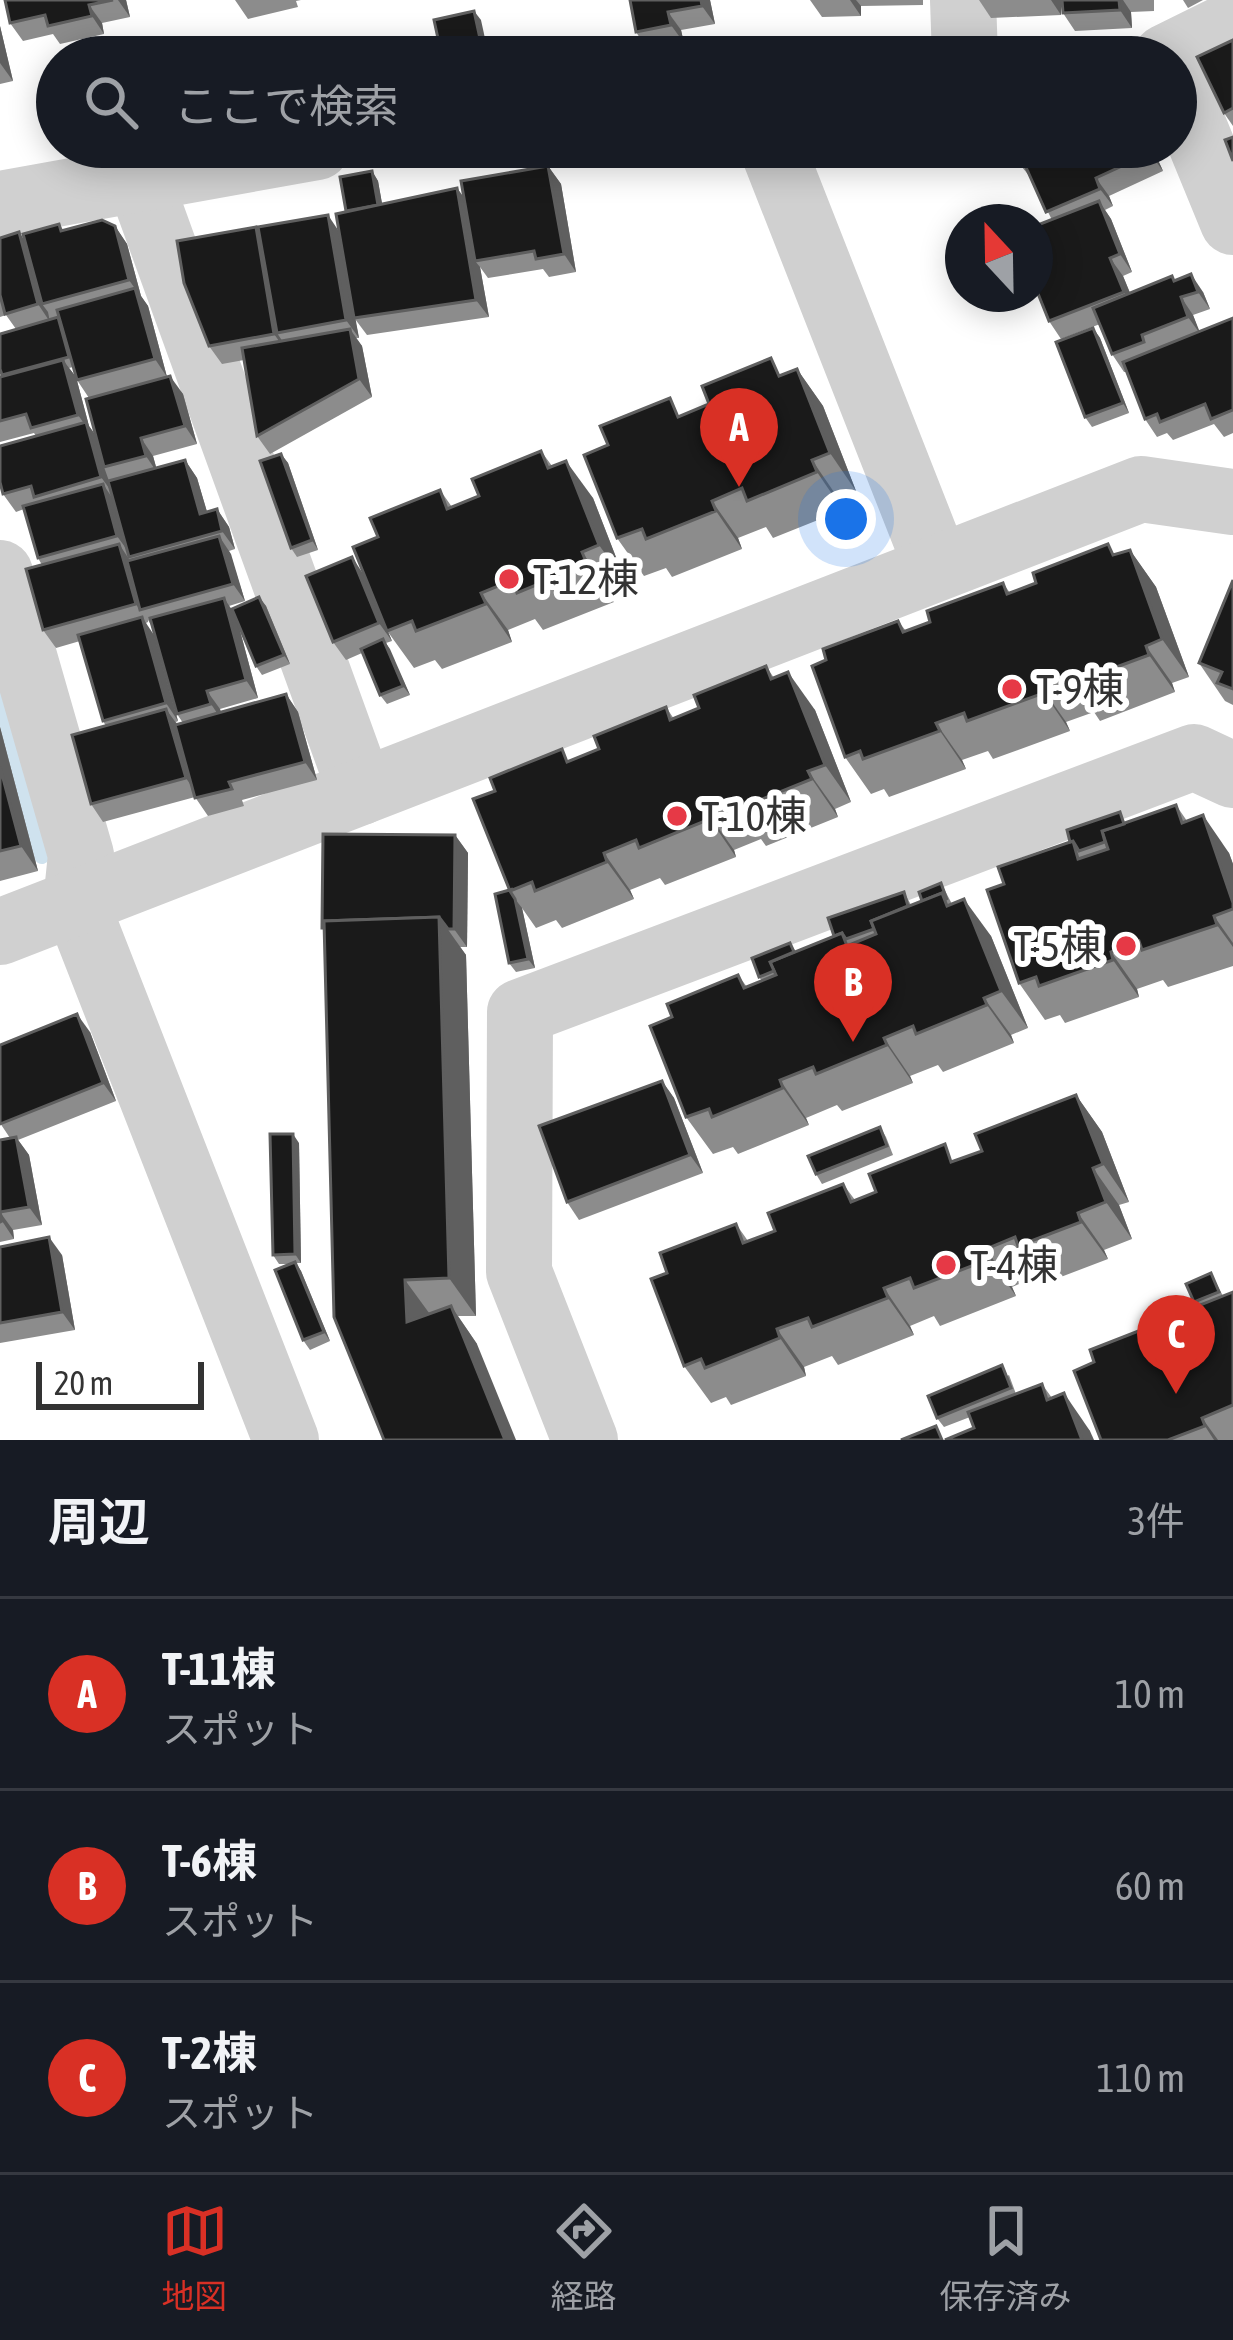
<!DOCTYPE html>
<html lang="ja">
<meta charset="utf-8">
<style>
body{margin:0;font-family:"Asap Condensed","Noto Sans JP",sans-serif;background:#20242c;color:#f1f3f6}
.compass{position:absolute;left:945px;top:204px;width:108px;height:108px;border-radius:50%;background:#171b24;box-shadow:0 6px 30px #0003;rotate:338deg}
.scale{position:absolute;left:36px;bottom:30px;width:168px;box-sizing:border-box;padding-left:12px;border:6px solid #333;border-top:0;font-size:33px;line-height:42px;white-space:nowrap;color:#333;-webkit-text-stroke:9px #fff;paint-order:stroke}
.you{position:absolute;left:846px;top:519px;width:42px;height:42px;margin:-30px;border:9px solid #fff;border-radius:50%;background:#1a73e8;box-shadow:0 0 0 18px #1a73e833}
.badge{display:grid;place-items:center;width:78px;height:78px;border-radius:50%;background:#d93025;color:#fff;font-size:39px;font-weight:700}
.pin{position:absolute;translate:-50% -99px;filter:drop-shadow(0 3px 6px #0008)}
.pin::after{content:'';position:absolute;top:63px;width:42px;height:36px;background:inherit;clip-path:polygon(0 0,100% 0,50% 100%)}
.list{margin:0;padding:0;list-style:none}
h2{display:flex;justify-content:space-between;align-items:center;height:156px;margin:0;padding:0 48px;font-size:51px}
h2 small{font-size:39px;font-weight:400;color:#9ea1a6}
.list li{display:grid;grid-template-columns:78px 1fr auto;gap:36px;align-items:center;box-sizing:border-box;height:192px;padding:0 48px;border-top:3px solid #363941}
.list b{display:block;font-size:45px;white-space:nowrap}
.list p{margin:0;font-size:39px;white-space:nowrap;color:#9ea1a6}
.list em{font-size:39px;font-style:normal;color:#9ea1a6}
.icon{flex:none;width:66px;height:66px;fill:none;stroke:currentColor;stroke-width:2;stroke-linecap:round;stroke-linejoin:round}
.map{position:relative;flex:none;width:1233px;height:1440px;overflow:hidden}
.search{position:absolute;background:#171b24;box-shadow:0 6px 30px #0003;left:36px;right:36px;top:36px;height:132px;display:flex;align-items:center;gap:30px;box-sizing:border-box;padding:0 42px;border-radius:66px;color:#9ea1a6;font-size:45px}
.sheet{height:732px;background:#171b24}
nav{display:flex;justify-content:space-around;align-items:center;box-sizing:border-box;height:168px;border-top:3px solid #363941;background:#171b24;font-size:33px;color:#9ea1a6}
nav a{display:grid;justify-items:center;gap:6px}
nav .on{color:#d93025}
.map>svg:first-child{display:block}
.lines{fill:none;stroke-linecap:round;stroke-linejoin:round}
.stream{stroke:#cfe2ee;stroke-width:16}
.minor{stroke:#d0d0d0;stroke-width:66}
.wall{fill:#8c8c8c;fill-rule:evenodd}
.shaded-wall{fill:#5f5f5f}
.building{fill:#1a1a1a;stroke:#5f5f5f;stroke-width:3}
.poi-dot{fill:#e63946;stroke:#fff;stroke-width:4.5}
.labels{text-anchor:middle;stroke-width:12;stroke-linejoin:round;paint-order:stroke}
.poi-label{font-size:42px;fill:#333;stroke:#fff;text-anchor:start}
</style>
<div class="map">
<svg width="1233" height="1440" viewBox="0 0 1233 1440">
<rect width="100%" height="100%" fill="#fff"/>
<g class="lines">
<path class="stream" d="M0 699 42 856"/>
<g class="minor">
<path d="M963 0 965 57"/>
<path d="M1166 57 1233 24"/>
<path d="M1176 83 1233 222"/>
<path d="M772 147 937 567"/>
<path d="M139 179 361 792"/>
<path d="M0 204 317 147"/>
<path d="M0 573 81 855 76 903 286 1440"/>
<path d="M0 932 1141 489 1233 502"/>
<path d="M585 1440 519 1272 520 1012 1194 757 1233 775"/>
</g>
</g>
<g class="wall">
<path d="M5 0H126L130 17 102 23 104 34 60 44 53 34 23 41 10 23Z"/>
<path d="M235 0H301L296 1 298 7 248 19Z"/>
<path d="M630 0H710L715 24 681 30 684 43 648 50 636 32Z"/>
<path d="M810 0H923V5L861 6V16L822 17Z"/>
<path d="M979 0H1061V15L991 18Z"/>
<path d="M1062 0H1154V11L1131 12 1132 28 1075 31 1063 13Z"/>
<path d="M1183 0H1203L1188 8Z"/>
<path d="M0 26 13 81 0 84Z"/>
<path d="M1233 40V126L1224 113Z"/>
<path d="M1011 147H1152L1163 171 1109 196 1113 206 1105 210 1111 219 1132 272 1123 276 1130 293 1175 280 1203 292 1210 309 1193 315 1199 332 1233 318V433L1224 437 1214 424 1173 440 1167 433 1157 437 1145 419 1126 372H1124L1112 354 1100 324 1061 339 1049 321 1052 220 1031 178 1017 161Z"/>
<path d="M548 166 561 184 576 272 549 277 543 269 488 278 480 267 489 317 367 335 355 319 359 338H356L362 346 372 397 270 454 257 436 244 360 222 364 209 346 259 232 339 231 347 212 372 171 378 181 382 204 457 188 465 199Z"/>
<path d="M59 224 64 231 115 226 127 244 141 296 148 306 167 377 183 394 197 444 153 456 156 467 185 460 197 478 207 512 217 509 229 527 235 549 229 551 245 601 229 606 234 613 259 597 266 606 290 664 262 675 256 666 238 623 258 698 220 709 221 712 286 694 298 712 317 780 242 800 244 806 208 816 195 797 103 822 91 804 106 726 103 721 80 641 56 648 43 630 42 565 38 558 24 509 16 512 3 494 36 436 34 433 0 442V377L3 376 16 329 6 315 0 317V238L19 232 24 241ZM73 367 77 380 89 398 96 436 89 426 76 377 69 368ZM148 620 153 628 177 714 183 723 177 724 176 722 178 721 146 623 148 622Z"/>
<path d="M1093 328 1100 338 1129 413 1092 427 1085 417Z"/>
<path d="M797 369 823 406 856 491 838 498 843 510 773 538 766 527 738 538 742 549 672 577 666 568 644 576 617 538 608 445Z"/>
<path d="M541 451 552 466 593 498 626 583 609 590 614 602 543 630 535 619 508 630 512 642 442 669 435 660 414 668 388 632 392 641 386 643 410 695 387 704 380 695 362 653 346 660 333 642 364 575 378 537 440 490 452 507 479 496Z"/>
<path d="M281 454 288 463 318 550 297 557 291 548Z"/>
<path d="M1130 550 1156 587 1189 677 1172 683 1175 692 1100 721 1094 712 1066 722 1070 731 993 759 988 751 962 760 966 769 889 797 884 789 871 794 845 757 898 621 906 631 930 622 1003 583 1010 593Z"/>
<path d="M1233 580V705L1225 701 1199 663Z"/>
<path d="M766 666 774 678 815 710 851 802 835 809 838 817 766 846 761 839 734 850 736 857 665 885 660 878 630 890 634 899 562 928 556 920 536 928 522 908 535 968 516 972 509 963 510 890 570 761 599 749 666 707 674 719 699 708Z"/>
<path d="M0 727 38 871 0 881Z"/>
<path d="M1176 805 1187 821 1229 853 1233 864V966L1168 987 1163 980 1137 989 1139 997 1065 1023 1060 1015 1045 1020 1019 983 1004 884 1127 822Z"/>
<path d="M455 835 468 853 467 947H460L466 955 476 1316H458L477 1344 384 1440 324 931 322 928Z"/>
<path d="M941 883 952 904 991 936 1028 1028 1011 1035 1014 1043 943 1072 938 1065 910 1076 913 1083 842 1111 837 1105 806 1118 809 1125 738 1154 733 1147 713 1154 686 1117 672 1017 738 975 747 987 762 981 759 977 790 943 796 952 834 936 904 892 911 905 922 901Z"/>
<path d="M90 1032 116 1101 18 1140 29 1155 42 1225 13 1230 14 1239 0 1242V1140L10 1138 0 1123Z"/>
<path d="M662 1081 674 1098 703 1173 579 1220 567 1202Z"/>
<path d="M1076 1095 1102 1132 1129 1202 1119 1205 1132 1239 1104 1250 1108 1259 1045 1283 1039 1276 1012 1287 1016 1296 940 1326 934 1316 910 1326 914 1335 838 1365 832 1356 804 1367 806 1376 731 1405 726 1397 711 1403 684 1366 667 1273 736 1224 748 1241 775 1231 843 1184 855 1200 982 1151Z"/>
<path d="M880 1127 886 1137 893 1155 822 1184 816 1174Z"/>
<path d="M299 1143 301 1263H296L301 1271 330 1341 310 1350 303 1340 291 1264H279L273 1255Z"/>
<path d="M0 1247 62 1255 75 1330 0 1343Z"/>
<path d="M1211 1273 1223 1296 1233 1292V1440H1101L1172 1332 1201 1320 1194 1302Z"/>
<path d="M1009 1375 1016 1394 1042 1384 1052 1398 1090 1431 946 1440 974 1428 970 1417 944 1427 937 1418Z"/>
</g>
<g class="shaded-wall">
<path d="M118 0H126L130 17Z"/>
<path d="M701 0H710L715 24 702 6Z"/>
<path d="M850 0H856L861 6V16Z"/>
<path d="M1051 0H1061V15Z"/>
<path d="M1119 0H1123L1131 12 1132 28 1120 10Z"/>
<path d="M89 5 102 23 104 34 92 16Z"/>
<path d="M474 11 481 20 489 57H484Z"/>
<path d="M668 12 681 30 684 43 671 25Z"/>
<path d="M0 26 13 81 0 63Z"/>
<path d="M1147 147H1152L1163 171 1150 153Z"/>
<path d="M548 166 561 184 576 272 564 254Z"/>
<path d="M372 171 378 181 384 214 378 205Z"/>
<path d="M1096 178 1109 196 1113 206 1100 189Z"/>
<path d="M457 188 469 205 475 261 480 267 489 317 476 300Z"/>
<path d="M1099 201 1111 219 1132 272 1120 254Z"/>
<path d="M328 215 340 233 359 338 346 320Z"/>
<path d="M115 226 127 244 141 296 148 306 167 377 155 359 136 290 129 280Z"/>
<path d="M256 227 268 245 277 333 285 345 287 352 274 334Z"/>
<path d="M19 232 31 250 42 304 48 312 50 322 38 304Z"/>
<path d="M1110 258 1123 276 1137 310 1124 292Z"/>
<path d="M1191 274 1203 292 1210 309 1198 292Z"/>
<path d="M1181 297 1193 315 1201 335 1188 317Z"/>
<path d="M1093 328 1100 338 1129 413 1123 403Z"/>
<path d="M350 329 362 346 372 397 359 379Z"/>
<path d="M63 360 76 377 89 426 99 440 104 467 114 495 101 477 88 429 78 415Z"/>
<path d="M797 369 823 406 856 491 830 453Z"/>
<path d="M170 376 183 394 197 444 185 426Z"/>
<path d="M141 438 153 456 158 474 146 456Z"/>
<path d="M281 454 288 463 318 550 312 540Z"/>
<path d="M185 460 197 478 213 532 200 514Z"/>
<path d="M812 460 838 498 843 510 817 472Z"/>
<path d="M566 461 593 498 626 583 599 545Z"/>
<path d="M103 484 115 502 130 554 117 536Z"/>
<path d="M712 501 738 538 742 549 716 511Z"/>
<path d="M217 509 229 527 235 549 222 531Z"/>
<path d="M219 536 231 554 245 601 233 584Z"/>
<path d="M119 544 131 562 140 610 148 622 136 604Z"/>
<path d="M1130 550 1156 587 1189 677 1162 639Z"/>
<path d="M582 552 609 590 614 602 587 564Z"/>
<path d="M352 557 364 575 392 641 379 623Z"/>
<path d="M481 593 508 630 512 642 486 604Z"/>
<path d="M259 597 266 606 290 664 284 655Z"/>
<path d="M224 598 236 616 258 698 246 680Z"/>
<path d="M142 617 154 635 178 721 166 703Z"/>
<path d="M383 639 390 649 410 695 403 686Z"/>
<path d="M1146 646 1172 683 1175 692 1149 655Z"/>
<path d="M788 672 815 710 851 802 825 765Z"/>
<path d="M1040 685 1066 722 1070 731 1044 693Z"/>
<path d="M207 691 220 709 223 722 211 704Z"/>
<path d="M286 694 298 712 317 780 305 762Z"/>
<path d="M166 709 179 727 198 796 186 778Z"/>
<path d="M936 723 962 760 966 769 940 731Z"/>
<path d="M0 727 38 871 21 846 0 767Z"/>
<path d="M808 771 835 809 838 817 812 779Z"/>
<path d="M707 812 734 850 736 857 710 819Z"/>
<path d="M1203 815 1229 853 1233 864V903Z"/>
<path d="M455 835 468 853 467 947 454 929Z"/>
<path d="M604 853 630 890 634 899 607 862Z"/>
<path d="M515 899 522 908 535 968 528 959Z"/>
<path d="M964 899 991 936 1028 1028 1001 991Z"/>
<path d="M1214 916 1233 943V947L1217 925Z"/>
<path d="M439 917 466 955 476 1316 449 1278Z"/>
<path d="M1111 952 1137 989 1139 997 1113 960Z"/>
<path d="M984 998 1011 1035 1014 1043 987 1005Z"/>
<path d="M77 1014 90 1032 116 1101 103 1083Z"/>
<path d="M884 1038 910 1076 913 1083 887 1045Z"/>
<path d="M780 1080 806 1118 809 1125 783 1088Z"/>
<path d="M662 1081 674 1098 703 1173 690 1155Z"/>
<path d="M1076 1095 1102 1132 1129 1202 1103 1164Z"/>
<path d="M293 1134 299 1143 301 1263 295 1254Z"/>
<path d="M16 1137 29 1155 42 1225 29 1207Z"/>
<path d="M1093 1168 1119 1205 1132 1239 1106 1202Z"/>
<path d="M0 1212 13 1230 14 1239 2 1221Z"/>
<path d="M1078 1213 1104 1250 1108 1259 1081 1222Z"/>
<path d="M49 1237 62 1255 75 1330 62 1312Z"/>
<path d="M986 1249 1012 1287 1016 1296 990 1259Z"/>
<path d="M295 1262 301 1271 330 1341 324 1332Z"/>
<path d="M405 1280 432 1317 407 1322Z"/>
<path d="M884 1288 910 1326 914 1335 888 1298Z"/>
<path d="M451 1306 477 1344 516 1440H505Z"/>
<path d="M777 1329 804 1367 806 1376 780 1338Z"/>
<path d="M1064 1393 1090 1431 1094 1440H1082Z"/>
<path d="M1202 1418 1218 1440H1214L1205 1426Z"/>
</g>
<g class="building">
<path d="M5 0H113L89 5 92 16 48 26 45 15 10 23Z"/>
<path d="M630 0H701L702 6 668 12 671 25 636 32Z"/>
<path d="M1062 0H1119L1120 10 1063 13Z"/>
<path d="M474 11 484 57H442L434 20Z"/>
<path d="M1233 40V108L1224 113 1197 57Z"/>
<path d="M325 46 327 57H280V56Z"/>
<path d="M1233 137V161L1225 140Z"/>
<path d="M1011 147H1048L1017 161Z"/>
<path d="M1064 147H1147L1150 153 1096 178 1100 189 1046 212 1025 165Z"/>
<path d="M548 166 564 254 536 259 534 251 475 261 461 181Z"/>
<path d="M372 171 378 205 346 211 340 177Z"/>
<path d="M457 188 476 300 354 318 336 214Z"/>
<path d="M1099 201 1120 254 1110 258 1124 292 1049 321 1035 286V226Z"/>
<path d="M328 215 346 320 277 333 258 227Z"/>
<path d="M102 220 115 226 129 280 42 304 23 234 59 224 61 231Z"/>
<path d="M256 227 274 334 209 346 184 283 177 241Z"/>
<path d="M19 232 38 304 5 314 0 295V238Z"/>
<path d="M1191 274 1198 292 1181 297 1188 317 1142 335 1144 342 1112 354 1093 308 1172 276 1174 281Z"/>
<path d="M135 288 155 359 77 380 57 310Z"/>
<path d="M58 317 69 357 2 375 0 369V334Z"/>
<path d="M1233 318V410L1211 419 1205 404 1160 422 1157 414 1145 419 1123 362Z"/>
<path d="M1093 328 1123 403 1085 417 1056 342Z"/>
<path d="M350 329 359 379 257 436 242 348Z"/>
<path d="M771 358 779 376 797 369 830 453 812 460 817 472 747 501 742 488 712 501 716 511 646 539 642 529 617 538 584 455 608 445 600 426 670 398 678 417 709 404 702 386Z"/>
<path d="M63 360 78 415 31 428 26 414 0 421V377Z"/>
<path d="M170 376 185 426 141 438 146 456 104 467 86 399Z"/>
<path d="M86 422 101 477 34 497 31 486 3 494 0 482V446Z"/>
<path d="M541 451 548 468 566 461 599 545 582 552 587 564 517 593 513 580 481 593 486 604 416 631 412 621 387 631 353 547 378 537 370 518 440 490 447 509 479 496 472 479Z"/>
<path d="M281 454 312 540 291 548 260 461Z"/>
<path d="M185 460 200 514 217 509 222 531 129 557 108 481Z"/>
<path d="M103 484 117 536 38 558 23 506Z"/>
<path d="M219 536 233 584 140 610 127 561Z"/>
<path d="M119 544 136 604 43 630 26 569Z"/>
<path d="M1108 544 1113 555 1130 550 1162 639 1146 646 1149 655 1073 683 1070 674 1040 685 1044 693 967 721 964 713 936 723 940 731 863 759 860 751 845 757 812 666 826 660 823 649 898 621 903 632 930 622 927 611 1003 583 1007 594 1036 583 1033 573Z"/>
<path d="M352 557 379 623 333 642 306 576Z"/>
<path d="M1233 580V689L1217 683 1222 672 1199 663Z"/>
<path d="M259 597 284 655 256 666 232 609Z"/>
<path d="M224 598 246 680 207 691 211 704 177 714 150 618Z"/>
<path d="M142 617 166 703 103 721 78 635Z"/>
<path d="M383 639 403 686 380 695 361 649Z"/>
<path d="M766 666 771 679 788 672 825 765 808 771 812 779 740 808 737 800 707 812 710 819 639 848 636 840 604 853 607 862 535 891 532 882 510 891 473 799 495 791 490 778 562 749 567 762 599 749 594 736 666 707 670 720 699 708 694 695Z"/>
<path d="M286 694 305 762 229 782 232 789 195 798 175 725Z"/>
<path d="M166 709 186 778 91 804 72 735Z"/>
<path d="M0 767 21 846 0 851Z"/>
<path d="M1176 805 1182 823 1203 815 1233 903V909L1214 916 1217 925 1142 950 1139 941 1111 952 1113 960 1039 986 1036 977 1019 983 987 890 1004 884 998 867 1073 841 1078 859 1108 849 1102 831Z"/>
<path d="M1120 812 1124 824 1102 831 1105 842 1079 851 1073 841 1070 842 1067 830Z"/>
<path d="M323 834 455 835 454 929H448L439 917 324 921V928H322Z"/>
<path d="M941 883 947 900 942 893 922 901 919 892Z"/>
<path d="M513 889 510 891 515 899 528 959 509 963 495 894Z"/>
<path d="M904 892 908 906 871 921 874 929 846 939 842 933 834 936 828 918Z"/>
<path d="M942 893 947 906 964 899 1001 991 984 998 987 1005 916 1034 913 1026 884 1038 887 1045 816 1074 813 1067 780 1080 783 1088 712 1117 709 1109 686 1117 650 1026 672 1017 667 1004 738 975 744 988 776 975 770 962 842 933 847 946 876 934 871 921Z"/>
<path d="M439 917 449 1278 405 1280 407 1322 451 1306 505 1440H384L334 1317 324 921Z"/>
<path d="M790 943 794 952 770 962 774 971 759 977 752 958Z"/>
<path d="M77 1014 103 1083 0 1124V1045Z"/>
<path d="M662 1081 690 1155 567 1202 539 1126Z"/>
<path d="M1076 1095 1103 1164 1093 1168 1106 1202 1078 1213 1081 1222 1018 1246 1015 1237 986 1249 990 1259 914 1288 910 1278 884 1288 888 1298 812 1327 808 1318 777 1329 780 1338 705 1368 701 1359 684 1366 651 1279 667 1273 660 1253 736 1224 743 1243 775 1231 768 1213 843 1184 851 1202 876 1192 869 1174 945 1144 951 1162 982 1151 975 1134Z"/>
<path d="M880 1127 887 1146 816 1174 808 1156Z"/>
<path d="M270 1134H293L295 1254 273 1255Z"/>
<path d="M16 1137 29 1207 0 1212 2 1221 0 1222V1140Z"/>
<path d="M49 1237 62 1312 0 1323V1247Z"/>
<path d="M295 1262 324 1332 303 1340 275 1270Z"/>
<path d="M1211 1273 1219 1292 1194 1302 1186 1284Z"/>
<path d="M1233 1292V1405L1202 1418 1205 1426 1168 1440H1101L1074 1371 1094 1362 1090 1350 1164 1321 1168 1334 1201 1320 1195 1307Z"/>
<path d="M1002 1365 1011 1388 937 1418 928 1396Z"/>
<path d="M1042 1384 1047 1400 1064 1393 1082 1440H945L974 1428 968 1412Z"/>
<path d="M936 1426 942 1440H901Z"/>
</g>
<g class="poi-dot">
<circle cx="509" cy="579" r="12"/>
<circle cx="1012" cy="689" r="12"/>
<circle cx="677" cy="816" r="12"/>
<circle cx="1126" cy="946" r="12"/>
<circle cx="946" cy="1265" r="12"/>
</g>
<g class="labels">
<g class="poi-label">
<text x="533" y="594">T-12棟</text>
<text x="1036" y="704">T-9棟</text>
<text x="701" y="831">T-10棟</text>
<text x="1102" y="961" text-anchor="end">T-5棟</text>
<text x="970" y="1280">T-4棟</text>
</g>
</g>
</svg>
<svg class="compass" viewBox="-18 -18 36 36"><path d="M0-13l5 13h-10z" fill="#e53935"/><path d="M0 13l5-13h-10z" fill="#9ea1a6"/></svg>
<div class="scale">20 m</div>
<div class="you"></div>
<div class="pin badge" style="left:739px;top:487px">A</div>
<div class="pin badge" style="left:853px;top:1042px">B</div>
<div class="pin badge" style="left:1176px;top:1394px">C</div>
<div class="search"><svg class="icon" aria-label="search" viewBox="0 0 24 24"><circle cx="10" cy="10" r="6"/><path d="M15 15l6 6"/></svg>ここで検索</div>
</div>
<section class="sheet">
<h2>周辺<small>3件</small></h2>
<ul class="list">
<li><span class="badge">A</span><div><b>T-11棟</b><p>スポット</p></div><em>10 m</em></li>
<li><span class="badge">B</span><div><b>T-6棟</b><p>スポット</p></div><em>60 m</em></li>
<li><span class="badge">C</span><div><b>T-2棟</b><p>スポット</p></div><em>110 m</em></li>
</ul>
</section>
<nav>
<a class="on"><svg class="icon" aria-label="map" viewBox="0 0 24 24"><path d="M3 6l6-2 6 2 6-2v14l-6 2-6-2-6 2zM9 4v14M15 6v14"/></svg>地図</a>
<a><svg class="icon" aria-label="directions" viewBox="0 0 24 24"><path d="M12 3l9 9-9 9-9-9zM9 14v-3h6M13 9l2 2-2 2"/></svg>経路</a>
<a><svg class="icon" aria-label="saved" viewBox="0 0 24 24"><path d="M7 4h10v16l-5-4-5 4z"/></svg>保存済み</a>
</nav>
